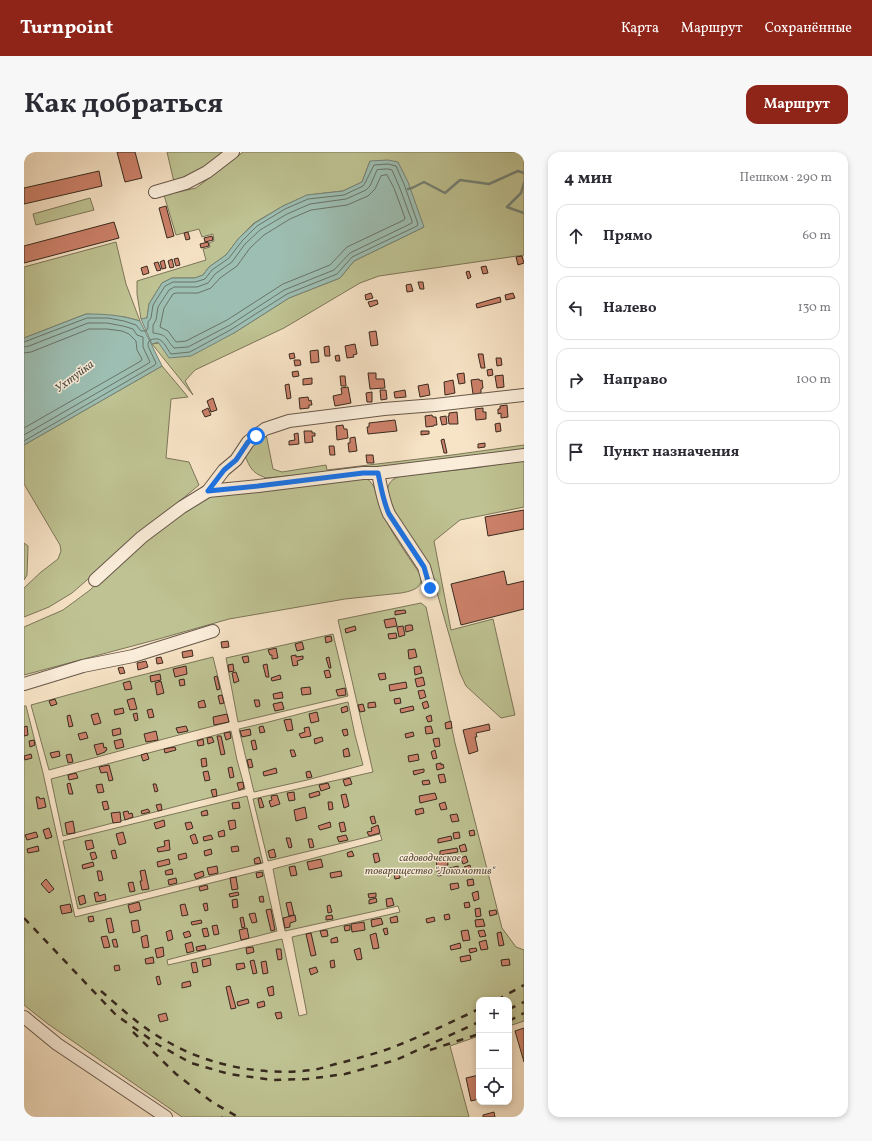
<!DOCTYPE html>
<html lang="ru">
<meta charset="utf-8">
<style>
body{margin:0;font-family:Vollkorn,serif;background:#f7f7f7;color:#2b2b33}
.controls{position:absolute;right:12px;bottom:12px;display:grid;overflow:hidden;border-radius:8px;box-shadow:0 2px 6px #0003}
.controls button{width:36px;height:36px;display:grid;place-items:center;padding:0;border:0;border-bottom:1px solid #e1e1e2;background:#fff;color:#2b2b33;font:20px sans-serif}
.stop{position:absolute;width:12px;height:12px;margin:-9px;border:3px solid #1a73e8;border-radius:50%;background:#fff}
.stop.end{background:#1a73e8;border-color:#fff;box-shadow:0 1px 4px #0008}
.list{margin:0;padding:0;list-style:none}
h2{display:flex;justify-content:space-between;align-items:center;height:52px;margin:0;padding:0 16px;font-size:17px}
h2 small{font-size:13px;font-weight:400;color:#7c7c81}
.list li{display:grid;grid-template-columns:26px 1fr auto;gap:12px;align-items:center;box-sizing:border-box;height:64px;margin:0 8px 8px;padding:0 8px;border:1px solid #e1e1e2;border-radius:12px}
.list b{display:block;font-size:15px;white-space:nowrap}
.list em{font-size:13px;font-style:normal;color:#7c7c81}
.icon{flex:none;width:22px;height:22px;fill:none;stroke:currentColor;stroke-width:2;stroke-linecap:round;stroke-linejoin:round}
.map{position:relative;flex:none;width:500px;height:965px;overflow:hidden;border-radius:12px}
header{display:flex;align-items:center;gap:24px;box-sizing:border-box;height:56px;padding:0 20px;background:#8f2418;color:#fff}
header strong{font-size:19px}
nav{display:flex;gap:22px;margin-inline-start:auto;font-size:14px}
.intro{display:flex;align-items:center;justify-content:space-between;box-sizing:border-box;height:96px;padding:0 24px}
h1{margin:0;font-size:28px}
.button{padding:10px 18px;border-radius:12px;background:#8f2418;color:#fff;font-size:14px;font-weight:700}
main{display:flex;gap:24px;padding:0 24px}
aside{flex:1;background:#fff;border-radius:12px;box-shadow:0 2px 6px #0003}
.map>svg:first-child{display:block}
.green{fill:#bfc393;stroke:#7c7659}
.water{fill:#9dbeb2;stroke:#758377}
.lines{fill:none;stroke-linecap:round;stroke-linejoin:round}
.shore{stroke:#6a7468;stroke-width:1}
.stream{stroke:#758377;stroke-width:2.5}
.building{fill:#cc816a;stroke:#382a1f}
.minor-casing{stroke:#685849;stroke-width:14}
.minor{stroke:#faedda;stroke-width:12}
.rail{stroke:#382a1f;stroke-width:2.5;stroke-dasharray:7 7;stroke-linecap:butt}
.route{stroke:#1a73e8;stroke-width:5}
.labels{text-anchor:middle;stroke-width:3;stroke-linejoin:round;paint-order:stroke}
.park-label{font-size:11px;font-style:italic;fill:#5a503c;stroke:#faedda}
.water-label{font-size:12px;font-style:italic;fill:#514f44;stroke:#faedda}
</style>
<header>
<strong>Turnpoint</strong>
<nav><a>Карта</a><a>Маршрут</a><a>Сохранённые</a></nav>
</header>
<div class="intro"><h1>Как добраться</h1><a class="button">Маршрут</a></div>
<main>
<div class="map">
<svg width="500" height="965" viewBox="0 0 500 965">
<rect width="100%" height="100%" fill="#f7e3c6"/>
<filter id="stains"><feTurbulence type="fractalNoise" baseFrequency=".005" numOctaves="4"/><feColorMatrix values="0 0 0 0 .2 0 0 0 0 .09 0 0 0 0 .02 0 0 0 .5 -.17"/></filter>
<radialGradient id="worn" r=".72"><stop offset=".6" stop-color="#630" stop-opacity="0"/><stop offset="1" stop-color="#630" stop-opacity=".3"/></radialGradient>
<g class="green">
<path d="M143 0H199L166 26 150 30Z"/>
<path d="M219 0H500V103L355 124 336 131 260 176 171 218 161 229 169 243 128 192 210 181 265 146 316 126 330 109 400 75 346 9 338 30 319 39 284 43 259 54 230 71 215 86 202 103 185 115 179 123 171 126H148L138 131 125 152 123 166 117 167 113 142V129L182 108 179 97 186 95 185 91 190 89 189 82 178 85 175 77 152 83 140 43 172 36Z"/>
<path d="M66 46 70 58 12 73 9 62Z"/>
<path d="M92 90 102 132 116 169 101 165 62 162 0 186V115Z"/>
<path d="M138 214 164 245 147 247 142 306 165 310 175 333 124 375 48 441 25 455 0 465V436L17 420 34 407 37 399 36 393 0 332V293Z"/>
<path d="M242 282 249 317 258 320 302 313 303 318 428 303 500 293V297L428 309 241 326 240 325C228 321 226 315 221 304L225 296Z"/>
<path d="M500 308V355L436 368 410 389 427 478 469 467 491 563 477 566 442 534 436 521 406 416 377 372 363 343C363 331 368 326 378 324L451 316Z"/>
<path d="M340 325C352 331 352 343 356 354 364 377 382 401 396 422 401 436 388 439 377 441L321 447 205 467 131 488 0 523V475L39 458 66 438 112 396 183 343Z"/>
<path d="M0 391 4 394 3 423 0 428Z"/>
<path d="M397 451 402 455 431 591 478 776 492 795 500 798V869L485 874V848H455V884L426 894 445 965H199L198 964 197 965H158L24 872 0 853V554H2L19 621 51 765 239 718 253 779 143 808 144 813 258 787 275 864 283 862 268 785 376 760 374 754 261 779 249 717 358 688 356 682 244 709 229 647 349 620 314 468Z"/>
<path d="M309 482 324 544 214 570 202 506Z"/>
<path d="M189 505 205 570 151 584 25 618 7 553 106 526Z"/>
<path d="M324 550 331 583 339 613 283 628 230 640 215 577C252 569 287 558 324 550Z"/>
<path d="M207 579 213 608 221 637 169 650 39 684 27 627Z"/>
<path d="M223 644 239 711 54 757 39 689Z"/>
</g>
<g class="water">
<path d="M364 8 374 10 384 30 400 75 330 109 316 126 265 146 210 181 167 204 145 206 134 190 128 192 117 167 123 166 125 152 138 131 148 126H171L179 123 185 115 202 103 215 86 231 71 259 54 283 43 319 39 338 30 346 9Z"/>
<path d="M62 162C82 162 96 163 116 169L138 214 0 293V186Z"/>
</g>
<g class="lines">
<g class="shore">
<path d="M364 17 368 18 375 34 388 69V71L326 101 310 118 260 138 206 173 164 195 150 196C140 185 144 183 129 181V173L132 168 134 155 145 138 150 135H173L184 131 191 122 208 110 221 92 236 78 263 62 286 52 322 47 342 38 346 34 353 18Z"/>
<path d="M363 23 370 36 381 66 380 68 323 95 306 113 259 132 203 168 162 189 152 190 144 179 136 175 140 156 149 142 152 141H174L187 136 196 126 213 114 226 96 240 83 266 67 287 58 323 53 344 44 351 37 357 24Z"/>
<path d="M0 190 63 166H84L100 169 112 173 117 179H122L124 176V170L127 166 129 153 141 134 149 130H171L181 127 188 118 205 106 218 89 233 74 261 57 284 47 320 43 339 34 341 31 350 13 364 12 372 14 380 32 394 72 393 74 328 105 313 122 263 142 208 177 166 200 147 202C142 196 139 185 130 187 125 188 124 189 124 194L132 211 131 213 0 289"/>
<path d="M0 195 5 194 64 171H83L99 174 109 177 113 183 119 185V195L126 210 125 211 0 283"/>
<path d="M0 201 7 200 65 177H83L98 179 105 182 112 189 113 198 118 207 117 209 0 276"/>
</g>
<g class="stream">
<path d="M500 31 497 41 483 55 500 61"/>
<path d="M384 37 388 36 400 30 421 41 436 28 465 32 494 19 500 21"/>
</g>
</g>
<g class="building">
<path d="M93 0H111L118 26 101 30Z"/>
<path d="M75 19 78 34 0 52V36Z"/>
<path d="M142 54 150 84 143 86 135 56Z"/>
<path d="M90 70 95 86 0 111V94Z"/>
<path d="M164 80 166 87 162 88 160 81Z"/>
<path d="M188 84 189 88 181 90 180 86Z"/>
<path d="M184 90 185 94 177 96 176 92Z"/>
<path d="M498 104 500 111 494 113 492 105Z"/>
<path d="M154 106 156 113 152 114 150 107Z"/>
<path d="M148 107 150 115 146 116 144 109Z"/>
<path d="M140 108 142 116 138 117 136 110Z"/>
<path d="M134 110 137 118 133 119 130 111Z"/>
<path d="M123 114 125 121 119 123 117 116Z"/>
<path d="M462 114 464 121 459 122 457 115Z"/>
<path d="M445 119 447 125 444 127 442 120Z"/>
<path d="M394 130H399L400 137H396Z"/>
<path d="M387 132 389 139 383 140 382 133Z"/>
<path d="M347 141 349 146 342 148 341 143Z"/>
<path d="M489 141 491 146 482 148 481 143Z"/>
<path d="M476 145 477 150 453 156 452 152Z"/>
<path d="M353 148 354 152 346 155 344 150Z"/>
<path d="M352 179 354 193 347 194 345 180Z"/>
<path d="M331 192 333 202 329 203 330 205 323 206 321 194Z"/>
<path d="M305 194 306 204H301L300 195Z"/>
<path d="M294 198 295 210 287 211 286 199Z"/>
<path d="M270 201 271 206 266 207 265 202Z"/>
<path d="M454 202H459L461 216H457Z"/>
<path d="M315 203 316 209H312L311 204Z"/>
<path d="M472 206H477L478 213 473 214Z"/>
<path d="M270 208H276L277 213 271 214Z"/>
<path d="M468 217 469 223 464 224 463 218Z"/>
<path d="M274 219 275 224 269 225 268 220Z"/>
<path d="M344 221H352V227H360L361 236 346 237Z"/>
<path d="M440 221 441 231 435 232 433 222Z"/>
<path d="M479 223 480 235 473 236 471 224Z"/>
<path d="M316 224H321L322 234H317Z"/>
<path d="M288 226V232L279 233V227Z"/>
<path d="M455 227 456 229 458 228 459 236 457 237V241L449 242 447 228Z"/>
<path d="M429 228 431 241 421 243 420 230Z"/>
<path d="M265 232 267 246 263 247 261 233Z"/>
<path d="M404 232 406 243 396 245 394 234Z"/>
<path d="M324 235 327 251 311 254 309 244 318 242 317 236Z"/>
<path d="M356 238H362L363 247 357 248Z"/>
<path d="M381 238 382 245 371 246 370 240Z"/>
<path d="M348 240V250H343L342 241Z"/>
<path d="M284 245 285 249 287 248 288 253H285V256L276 257 275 246Z"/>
<path d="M189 246 193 258 187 260 183 249Z"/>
<path d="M483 253 484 265 477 266V261L474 262V257H476V254Z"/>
<path d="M184 256 187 263 181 265 178 259Z"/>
<path d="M459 256V260H462V267L452 268 451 257Z"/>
<path d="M433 260 434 272H425L424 264H425V261Z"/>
<path d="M408 263 409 265H412L413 273H410V274L402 275 401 264Z"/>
<path d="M422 264 423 272 418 273 416 265Z"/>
<path d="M371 268 373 279 344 282 343 275H345V271Z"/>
<path d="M476 271 477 279 472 280 471 272Z"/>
<path d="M319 273 320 277H323L324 286 313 288 312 274Z"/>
<path d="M280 279H288V281H291V284H288L289 290 281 291Z"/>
<path d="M397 279H405V282L397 283Z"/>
<path d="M274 281 275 292 265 293V289L271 288 270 282Z"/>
<path d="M331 285 333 299 325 300 324 291H326V286Z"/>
<path d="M420 287 423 301H420L417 288Z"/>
<path d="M461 291V295L454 296V292Z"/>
<path d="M305 294H310L311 303H306Z"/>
<path d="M342 303H349L350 311H343Z"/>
<path d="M500 358V377L464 384 461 365Z"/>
<path d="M480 419 483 433 500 429V457L437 473 427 432Z"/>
<path d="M381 458 382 461 371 463V459Z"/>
<path d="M371 466 373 474 362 476 360 468Z"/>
<path d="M385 473H388L389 478 382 480 381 474Z"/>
<path d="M331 474 332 478 322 481 321 477Z"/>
<path d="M379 474 381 483 375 485 373 475Z"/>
<path d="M372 481 373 486 365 487 364 482Z"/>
<path d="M307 484 308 489 302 491 301 485Z"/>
<path d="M204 489 205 495 198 496 197 490Z"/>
<path d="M278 490 280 497 273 499 271 492Z"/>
<path d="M252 496 254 506 248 507V503H246L244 498Z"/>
<path d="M391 497 393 505 385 507 384 498Z"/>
<path d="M168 498 169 504 159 506 158 500Z"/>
<path d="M272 503V505L279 504V507L273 509 274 513 269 514 267 504Z"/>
<path d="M224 504 225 510 220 511 218 505Z"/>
<path d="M137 505 139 511 133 512 132 506Z"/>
<path d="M305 505 307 516H305L302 506Z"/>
<path d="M122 509 124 515 114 518 113 511Z"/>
<path d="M209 512 210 519 205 520 204 513Z"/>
<path d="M243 512 245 525H242L239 513Z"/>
<path d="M162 514 163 522 151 525 149 517Z"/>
<path d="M396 514 398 521 391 523 390 515Z"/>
<path d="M99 515 101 521 96 522 94 516Z"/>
<path d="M305 518 307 525 302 526 300 519Z"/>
<path d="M212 520 215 529 210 531 208 521Z"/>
<path d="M361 521 362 527 356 528 354 522Z"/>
<path d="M136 522 137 528 127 530 126 524Z"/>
<path d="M256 523 257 527 248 529 247 526Z"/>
<path d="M193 524 196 537 193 538 190 525Z"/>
<path d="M399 525 401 533 393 535 391 527Z"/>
<path d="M160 527 161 533 156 534 155 528Z"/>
<path d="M106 529 108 537 101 538 99 531Z"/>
<path d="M137 529 140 541 133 543 131 531Z"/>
<path d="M382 530 383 536 366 539 365 533Z"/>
<path d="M286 535 287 542 278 543 277 536Z"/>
<path d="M321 536 322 543 314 544 312 538Z"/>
<path d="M400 538 402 545 396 547 394 539Z"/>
<path d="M258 540 259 546 250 547 249 542Z"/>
<path d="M198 543 200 551 196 552 194 544Z"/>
<path d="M110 546 113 557 106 558 103 548Z"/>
<path d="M376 546 377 551 371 552 370 547Z"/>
<path d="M31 547 33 552 27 554 25 549Z"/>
<path d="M180 548 182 555 175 556 174 550Z"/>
<path d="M230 548H235L236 554 232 555Z"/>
<path d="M403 549 405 555 400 557 398 551Z"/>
<path d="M258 550 260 557 251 559 249 552Z"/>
<path d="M351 550 352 555 344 556V551Z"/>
<path d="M339 552 341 559 336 560 334 553Z"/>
<path d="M323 554 324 559 318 561 317 556Z"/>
<path d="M389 554 390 558 377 561 376 557Z"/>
<path d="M99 556 100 561 91 563 90 558Z"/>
<path d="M128 557 130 565 125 566 123 558Z"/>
<path d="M293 560 295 569 287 571 285 562Z"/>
<path d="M74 561 77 571 70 573 67 563Z"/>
<path d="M113 561 114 568 111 569 109 562Z"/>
<path d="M203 562 205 570 190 573 189 565Z"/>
<path d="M46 563 49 574 45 575 43 564Z"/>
<path d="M407 563 408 569 404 570 402 565Z"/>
<path d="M267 567 269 578 263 579 260 568Z"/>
<path d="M427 569 428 576 422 577 421 571Z"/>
<path d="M465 572 466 578 452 581 453 585H451L454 599 445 602 439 578Z"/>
<path d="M3 574 4 583 0 584V575Z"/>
<path d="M162 574 164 579 154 581 152 576Z"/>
<path d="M239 574 241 580 236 581 235 575Z"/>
<path d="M407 574 409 581 402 582 401 575Z"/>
<path d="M285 575 287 584 277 586 275 582 281 580 280 576Z"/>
<path d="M96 576 97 582 89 584 88 578Z"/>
<path d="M226 577 227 583 218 585 216 579Z"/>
<path d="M323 577 324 583 320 584 318 578Z"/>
<path d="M132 579 134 588 122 590 120 582Z"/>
<path d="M62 580 64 586 56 588 54 582Z"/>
<path d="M206 580 207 586 202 588 200 581Z"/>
<path d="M389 580 390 584 382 586 381 582Z"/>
<path d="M193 584H197L201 602 197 603Z"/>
<path d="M188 585 190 590 184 592 183 586Z"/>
<path d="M298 585 299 589 291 592 290 587Z"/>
<path d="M415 586 416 594 411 595 409 587Z"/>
<path d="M98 587 100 595 92 597 90 589Z"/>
<path d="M179 587 180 593 174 594 173 589Z"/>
<path d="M10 588 11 593 6 595 5 589Z"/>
<path d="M231 588 233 597 229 598 227 589Z"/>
<path d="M79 591 80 596 82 595 83 598 81 599V600L73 603 70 593Z"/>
<path d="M151 595 152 598 141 601 140 597Z"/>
<path d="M324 596 326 604 320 605 319 598Z"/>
<path d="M266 598H270L272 604 268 605Z"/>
<path d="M411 598 413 606 409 607 407 600Z"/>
<path d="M35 599 36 604 28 606 26 601Z"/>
<path d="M123 601 125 607 119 609 117 603Z"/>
<path d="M7 602 8 606 1 608 0 604Z"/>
<path d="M47 602 49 610 44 611 42 603Z"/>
<path d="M394 602 395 608 385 610 384 604Z"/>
<path d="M182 606 183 614 178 615 177 607Z"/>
<path d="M227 607 229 615 225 616 223 608Z"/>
<path d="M417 611V613L419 612 420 616 413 618 412 612Z"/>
<path d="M85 613 89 628 85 629 83 620 77 621 75 615Z"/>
<path d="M208 615 210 625 206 626 204 616Z"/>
<path d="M252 616 253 621 240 624 239 620Z"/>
<path d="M400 617V620L390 623 389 619Z"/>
<path d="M184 619 186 628 181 629 179 620Z"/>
<path d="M286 619 288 625 283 626 282 620Z"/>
<path d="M52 621 54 626 45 628 44 623Z"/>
<path d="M420 622 422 630 416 631 414 623Z"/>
<path d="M326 626 328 632 321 634 319 628Z"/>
<path d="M405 628 406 632 399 633 398 629Z"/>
<path d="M219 630 220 636 215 638 213 631Z"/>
<path d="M46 631 49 642H45L43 632Z"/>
<path d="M304 631 306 636 297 639 295 633Z"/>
<path d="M78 632 80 640 74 641 72 633Z"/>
<path d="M129 632H132L134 639 131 640Z"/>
<path d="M192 637 193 644 189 645 187 638Z"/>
<path d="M295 639 296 643 286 646 285 642Z"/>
<path d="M270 640 271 648 265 649 263 641Z"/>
<path d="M411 641 413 647 396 651 395 644Z"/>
<path d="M322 642 325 654 320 656 317 643Z"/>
<path d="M253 643 256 652 247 655 245 649 248 648 247 644Z"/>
<path d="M12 645H15L16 647 20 646 22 655 14 657Z"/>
<path d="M237 646 240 655 236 656 234 647Z"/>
<path d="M83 649 85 657 80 658 78 650Z"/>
<path d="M215 650 216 656 209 657 208 651Z"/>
<path d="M304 650H308L309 657 305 658Z"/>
<path d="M421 650 423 657 417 658 415 652Z"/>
<path d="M137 652 138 658 134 659 132 653Z"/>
<path d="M281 655 283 666 272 669 270 658Z"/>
<path d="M399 656 400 661 392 663 391 658Z"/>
<path d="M124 657 126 660 118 662 117 659Z"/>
<path d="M183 658 184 663 178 664 177 660Z"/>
<path d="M104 659 105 662 108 661 109 665 101 668 99 660Z"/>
<path d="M96 660 97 670 89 671 87 661Z"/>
<path d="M433 662 435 669 428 670 426 663Z"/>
<path d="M350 664 352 671 348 672 346 665Z"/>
<path d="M140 668 141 674 132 677 130 671Z"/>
<path d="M211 668 212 676 206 678 204 669Z"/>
<path d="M49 669 51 681 43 682 41 671Z"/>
<path d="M167 670 169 676 163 678 161 671Z"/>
<path d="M306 670 307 675 296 678 294 674Z"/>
<path d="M320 670 322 679 317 680 315 671Z"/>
<path d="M354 673 356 681 345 684 343 680 348 679 347 676Z"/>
<path d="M25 676 28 685 22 687 19 678Z"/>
<path d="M200 678 201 684 195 685 194 680Z"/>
<path d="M450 678 451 683 446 684 445 679Z"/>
<path d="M12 680 14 685 3 688 1 683Z"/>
<path d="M99 680 102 691 95 693 92 682Z"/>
<path d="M435 680 436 686 430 687 429 681Z"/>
<path d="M171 682 174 691 169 692 166 684Z"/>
<path d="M187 683 189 687 180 689 179 685Z"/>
<path d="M322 683 324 688 315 690 313 685Z"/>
<path d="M427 684 428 688 414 691V687Z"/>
<path d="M262 686H266L268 695 265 696Z"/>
<path d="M284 687H288L290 695 286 696Z"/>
<path d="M68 688 70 696 63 698 61 689Z"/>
<path d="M145 688 146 698 134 700 133 696 141 694 140 689Z"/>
<path d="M441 692 443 699 437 700 435 694Z"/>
<path d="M14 694 15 699 4 701 3 697Z"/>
<path d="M214 694 215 699 208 700 207 695Z"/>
<path d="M433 696 434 700 416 703V699Z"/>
<path d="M187 697 188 702 181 704 180 699Z"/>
<path d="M250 697 252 705 246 706 244 699Z"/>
<path d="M91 698 93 706 89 707 87 699Z"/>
<path d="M328 699 330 704 324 705 323 701Z"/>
<path d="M71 700 73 706 68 708 66 701Z"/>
<path d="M162 701 163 706 155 708 154 703Z"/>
<path d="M354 701 356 709 351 711 349 702Z"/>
<path d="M442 704 444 710 439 712 437 706Z"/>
<path d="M235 705 237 711 231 712 230 707Z"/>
<path d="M423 705 424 713 413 715 412 707Z"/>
<path d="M145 707 146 712 134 715 133 710Z"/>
<path d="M297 707 299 715 285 718 283 710Z"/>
<path d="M69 710 70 714 59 717 58 713Z"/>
<path d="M446 713 448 720 442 722 440 715Z"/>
<path d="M193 714 194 721 185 723 183 716Z"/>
<path d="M271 714 273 723 267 724 265 715Z"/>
<path d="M434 714 435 719 414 724 413 719Z"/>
<path d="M148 717 149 722 142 723 141 719Z"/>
<path d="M121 718 125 737 118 738 116 729H118L116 719Z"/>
<path d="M73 719H77L79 728 75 729Z"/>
<path d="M179 719 180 724 172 727 170 722Z"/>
<path d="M317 719 318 724 307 726 306 721Z"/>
<path d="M238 720 239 724 233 726 232 721Z"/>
<path d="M375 720 376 726 371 727 370 722Z"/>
<path d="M212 725 214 737 208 738 206 726Z"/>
<path d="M152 726 153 731 145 733 144 728Z"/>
<path d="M22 727 30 737 25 741 17 732Z"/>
<path d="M449 727 450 733 444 734 443 728Z"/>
<path d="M109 730 111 739 106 740 104 731Z"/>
<path d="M434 731 435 736 427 738 426 732Z"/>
<path d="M183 733 184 737 176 739 175 735Z"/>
<path d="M454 739 455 747 450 749 448 741Z"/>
<path d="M74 740 75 744 81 742 82 748 72 750 70 741Z"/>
<path d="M214 740 215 743 206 745 205 742Z"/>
<path d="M352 741V745L345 746 344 742Z"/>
<path d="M60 743 62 751 56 753 54 745Z"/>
<path d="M239 744 240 750H236L235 745Z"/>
<path d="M352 746 353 750 345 752V748Z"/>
<path d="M368 746 370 753 363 755 362 747Z"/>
<path d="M213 747 214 755 209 756 208 748Z"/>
<path d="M115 750 117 758 106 761 104 753Z"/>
<path d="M267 750 270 763 265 764 262 751Z"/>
<path d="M445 750 446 755 441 756 440 751Z"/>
<path d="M183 751 184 758 181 759 179 752Z"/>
<path d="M46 752 48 760 38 762 36 754Z"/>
<path d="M161 752 164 763 158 764 156 753Z"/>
<path d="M306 753 308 760 304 761 303 754Z"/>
<path d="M456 756 457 764 452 765 451 757Z"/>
<path d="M247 757 251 778 247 779 242 758Z"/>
<path d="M472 758 473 762 466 764 465 759Z"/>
<path d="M231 761 233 770 228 771 225 762Z"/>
<path d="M425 762 426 767 421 768 420 763Z"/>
<path d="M271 763 272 769 266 771V775L261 776 259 766Z"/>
<path d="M308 763 309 767 302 768V764Z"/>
<path d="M69 764 70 769 65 770 64 765Z"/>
<path d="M373 764 374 770 367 771 366 766Z"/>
<path d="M219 765 221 775 218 776 216 766Z"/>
<path d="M410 765 411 769 403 771 402 767Z"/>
<path d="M87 766 90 780 85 781 82 767Z"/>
<path d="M357 766 359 772 348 775 347 768Z"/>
<path d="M459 767 461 774 452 775 451 768Z"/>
<path d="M114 768 116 779 109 781 107 769Z"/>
<path d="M177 768 178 771 168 773 167 770Z"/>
<path d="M340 770 341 778 328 780 327 772Z"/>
<path d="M193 773 195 782 190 783 188 774Z"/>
<path d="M326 773V778L321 779 320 774Z"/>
<path d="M183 776 185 784 180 785 178 777Z"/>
<path d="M223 776 225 786 217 788 215 778Z"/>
<path d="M363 776 364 782 361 783 359 777Z"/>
<path d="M147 778 149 787 144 789 142 780Z"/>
<path d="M303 778 304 784 298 785 296 779Z"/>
<path d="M444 778 446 788 439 789 437 779Z"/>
<path d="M460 778 462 784 456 785 454 779Z"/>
<path d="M165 779 167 784 161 786 159 781Z"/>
<path d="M477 780 480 793 475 794 473 781Z"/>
<path d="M287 781 292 803 287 804 282 782Z"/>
<path d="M352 781 355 796 349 797 346 783Z"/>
<path d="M123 783 125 795 119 796 117 785Z"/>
<path d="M83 784 86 795 80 796 77 785Z"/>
<path d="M313 785 314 790 307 791V787Z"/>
<path d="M92 787 94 795H90L88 788Z"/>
<path d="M462 788 464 797 457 798 455 790Z"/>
<path d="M168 790 170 799 163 801 161 792Z"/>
<path d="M436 791 437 796 427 798 426 794Z"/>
<path d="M181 793 182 797 173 799 172 795Z"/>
<path d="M139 795 140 804 133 806 131 797Z"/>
<path d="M229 795 230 800 223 802 222 796Z"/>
<path d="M336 796 338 807 333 808 330 798Z"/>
<path d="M452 796 453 799 446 801 445 797Z"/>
<path d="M252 797H257L258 807 254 808Z"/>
<path d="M446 803 447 808 437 810 436 805Z"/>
<path d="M129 805 130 811 122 812 121 807Z"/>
<path d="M186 806 187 813 179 815 178 808Z"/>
<path d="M485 807 486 813 478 814 477 808Z"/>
<path d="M230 808 233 821 229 822 226 809Z"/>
<path d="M310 808 311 815 307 816 306 809Z"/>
<path d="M242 809 244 821 239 822 237 810Z"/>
<path d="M172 810 174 820 169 821 167 811Z"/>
<path d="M220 811 221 816 213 818 212 812Z"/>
<path d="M95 813 96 818 91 819 90 814Z"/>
<path d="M292 815 294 820 287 823 285 817Z"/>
<path d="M135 824 137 832 134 833 132 825Z"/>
<path d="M166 829 167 834 158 836V831Z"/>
<path d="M206 834 212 856 207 857 202 835Z"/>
<path d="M249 834 250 843 245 844 243 836Z"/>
<path d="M224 847 225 851 214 854 213 850Z"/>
<path d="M240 849 241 854 234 856 233 851Z"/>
<path d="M257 860 258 866 253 867 251 861Z"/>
<path d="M142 861 144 868 136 870 134 863Z"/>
<path d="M500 876V910L491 879Z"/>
<path d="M455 923V947L447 949 442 926Z"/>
<path d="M470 960 471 965H459V963Z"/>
</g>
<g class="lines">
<defs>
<g id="minor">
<path d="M131 40 162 31 183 20 209 0"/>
<path d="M184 339 200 318 212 308 224 290 241 277 265 269 360 257 411 253 500 243"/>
<path d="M71 428 118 385 158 355 184 339 234 334 339 321H354"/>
<path d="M406 436 400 415 365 362C359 349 357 335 354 321L500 303"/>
<path d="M0 532 59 514 109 504 189 479"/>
<path d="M0 865 33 892 142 965"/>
</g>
</defs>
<use href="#minor" class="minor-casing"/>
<use href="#minor" class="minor"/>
<g class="rail">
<path d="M0 766 92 863 133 892 167 911 205 922 249 928 283 927 321 922 372 908 455 870"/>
<path d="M77 839C98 857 119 877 144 890 186 914 239 924 288 918 298 917 309 912 320 910 337 905 355 901 372 894 400 883 428 870 455 857"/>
<path d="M473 848 500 833"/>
<path d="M485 857 500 850"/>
<path d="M485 869 500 861"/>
<path d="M109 880 152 922 188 950 214 965"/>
<path d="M406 898 455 882"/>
</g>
</g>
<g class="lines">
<path class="route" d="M232 284 224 290 212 308 200 318 184 339 234 334 339 321H354C357 335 359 349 365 362L400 415 406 436"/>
</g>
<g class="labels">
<g class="park-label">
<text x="406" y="709">садоводческое<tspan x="406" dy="13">товарищество "Локомотив"</tspan></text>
</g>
<g class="water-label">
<text transform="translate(50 224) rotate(-37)" y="4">Ухтуйка</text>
</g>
</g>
<rect width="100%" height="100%" filter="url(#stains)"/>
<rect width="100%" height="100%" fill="url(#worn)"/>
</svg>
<div class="controls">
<button>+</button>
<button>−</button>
<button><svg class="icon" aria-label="locate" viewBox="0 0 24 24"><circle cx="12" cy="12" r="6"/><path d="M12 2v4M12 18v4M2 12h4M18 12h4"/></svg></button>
</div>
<div class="stop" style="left:232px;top:284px"></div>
<div class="stop end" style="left:406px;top:436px"></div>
</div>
<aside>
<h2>4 мин<small>Пешком · 290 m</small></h2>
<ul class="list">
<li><svg class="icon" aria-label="ahead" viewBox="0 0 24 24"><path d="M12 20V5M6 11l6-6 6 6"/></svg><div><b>Прямо</b></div><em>60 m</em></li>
<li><svg class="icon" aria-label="left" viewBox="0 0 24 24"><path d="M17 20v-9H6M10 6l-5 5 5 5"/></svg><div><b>Налево</b></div><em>130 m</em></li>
<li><svg class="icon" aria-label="right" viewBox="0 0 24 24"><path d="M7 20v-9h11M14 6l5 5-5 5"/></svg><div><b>Направо</b></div><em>100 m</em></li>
<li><svg class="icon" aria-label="arrive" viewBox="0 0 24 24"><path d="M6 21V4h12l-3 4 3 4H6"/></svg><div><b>Пункт назначения</b></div></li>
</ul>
</aside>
</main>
